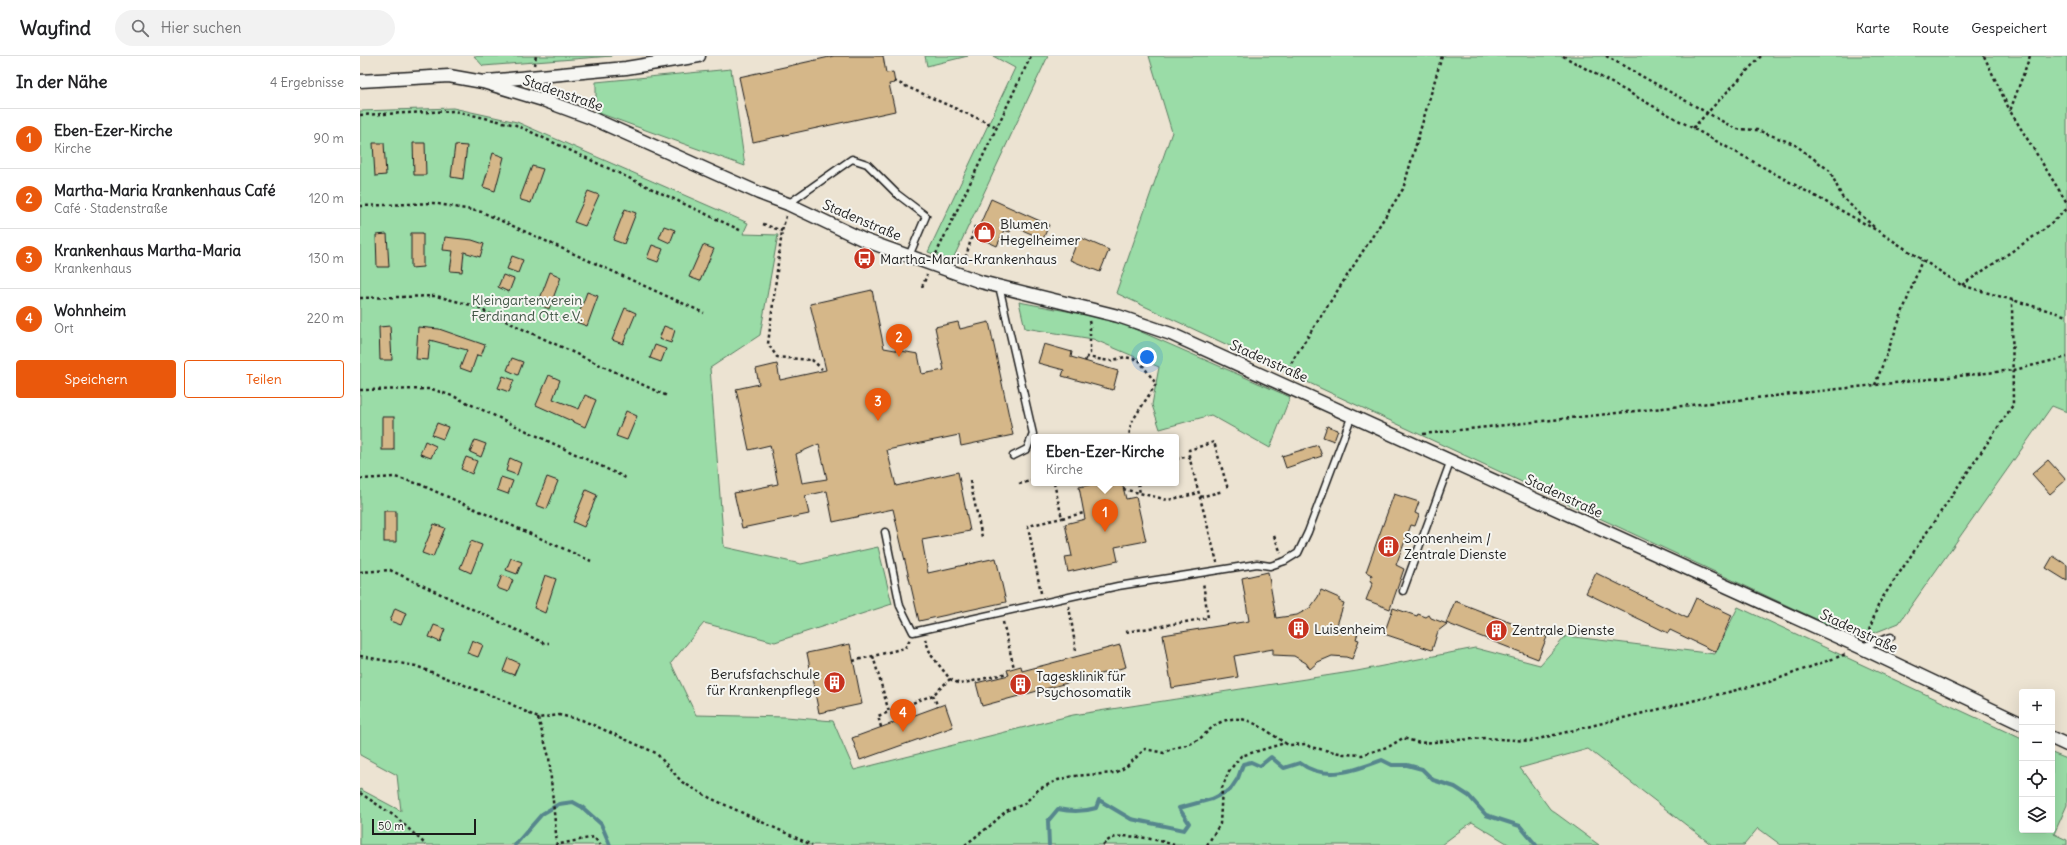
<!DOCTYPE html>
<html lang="de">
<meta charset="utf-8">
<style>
body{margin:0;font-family:Delius,sans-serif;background:#f2f2f2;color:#202124}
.controls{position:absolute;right:12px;bottom:12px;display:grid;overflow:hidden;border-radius:4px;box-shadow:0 4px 16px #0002}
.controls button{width:36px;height:36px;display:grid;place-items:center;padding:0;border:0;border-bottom:1px solid #e0e0e0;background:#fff;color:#202124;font:20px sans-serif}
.scale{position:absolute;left:12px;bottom:10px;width:104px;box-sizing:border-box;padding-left:4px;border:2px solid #1c1c1c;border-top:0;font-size:11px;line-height:14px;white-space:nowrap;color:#1c1c1c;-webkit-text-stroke:3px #f6f6f2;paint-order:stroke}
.you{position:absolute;left:787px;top:301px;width:14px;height:14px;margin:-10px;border:3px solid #fff;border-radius:50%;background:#1a73e8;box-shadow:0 0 0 6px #1a73e833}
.badge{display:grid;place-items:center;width:26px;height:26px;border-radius:50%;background:#ea580c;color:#fff;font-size:13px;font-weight:700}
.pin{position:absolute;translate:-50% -33px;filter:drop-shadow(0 1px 2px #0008)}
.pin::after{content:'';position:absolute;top:21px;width:14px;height:12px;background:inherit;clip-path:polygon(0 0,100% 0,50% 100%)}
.popup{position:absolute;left:671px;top:378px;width:148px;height:52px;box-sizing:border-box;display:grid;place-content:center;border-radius:4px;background:#fff;filter:drop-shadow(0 1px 3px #0005);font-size:13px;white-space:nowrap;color:#757577}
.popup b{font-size:15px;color:#202124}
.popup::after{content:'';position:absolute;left:50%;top:100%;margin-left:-8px;border:8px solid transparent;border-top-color:#fff}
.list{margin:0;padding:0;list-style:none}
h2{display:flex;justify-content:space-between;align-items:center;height:52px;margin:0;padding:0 16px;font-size:17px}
h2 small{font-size:13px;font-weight:400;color:#757577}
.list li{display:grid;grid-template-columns:26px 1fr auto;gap:12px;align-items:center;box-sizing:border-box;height:60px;padding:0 16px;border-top:1px solid #e0e0e0}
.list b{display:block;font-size:15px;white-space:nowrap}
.list p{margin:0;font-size:13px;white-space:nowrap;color:#757577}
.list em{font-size:13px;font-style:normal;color:#757577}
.actions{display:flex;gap:8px;padding:12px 16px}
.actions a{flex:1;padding:9px 0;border:1px solid #ea580c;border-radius:4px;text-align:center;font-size:14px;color:#ea580c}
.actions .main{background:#ea580c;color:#fff}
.icon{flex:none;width:22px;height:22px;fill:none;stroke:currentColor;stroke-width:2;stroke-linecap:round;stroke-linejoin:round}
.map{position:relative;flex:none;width:1707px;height:789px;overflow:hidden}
header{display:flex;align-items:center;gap:24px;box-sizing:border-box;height:56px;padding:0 20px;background:#fff;border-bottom:1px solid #e0e0e0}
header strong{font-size:19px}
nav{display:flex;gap:22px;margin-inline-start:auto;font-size:14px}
.search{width:280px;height:36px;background:#f2f2f2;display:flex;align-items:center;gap:10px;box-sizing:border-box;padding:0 14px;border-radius:22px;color:#757577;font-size:15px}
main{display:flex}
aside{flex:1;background:#fff}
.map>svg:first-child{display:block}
.green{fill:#9adca7;stroke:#5b7c62}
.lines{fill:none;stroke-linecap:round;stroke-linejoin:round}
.stream{stroke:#56868d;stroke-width:4}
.building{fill:#d5b789;stroke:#1c1c1c;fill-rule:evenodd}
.service-casing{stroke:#1c1c1c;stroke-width:9}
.minor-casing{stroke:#1c1c1c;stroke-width:15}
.path{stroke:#1c1c1c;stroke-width:2.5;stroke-dasharray:3 3;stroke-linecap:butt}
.service{stroke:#f6f6f2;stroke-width:6}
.minor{stroke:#f6f6f2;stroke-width:12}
.labels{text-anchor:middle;stroke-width:4;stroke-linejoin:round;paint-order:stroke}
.street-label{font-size:14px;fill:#1c1c1c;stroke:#f6f6f2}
.poi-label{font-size:14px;fill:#1c1c1c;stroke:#f6f6f2;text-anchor:start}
.park-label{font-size:14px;fill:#425646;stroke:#f6f6f2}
</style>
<header>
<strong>Wayfind</strong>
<div class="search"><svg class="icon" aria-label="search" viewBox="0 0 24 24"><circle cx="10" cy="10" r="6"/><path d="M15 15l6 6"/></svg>Hier suchen</div>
<nav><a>Karte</a><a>Route</a><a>Gespeichert</a></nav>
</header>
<main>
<aside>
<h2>In der Nähe<small>4 Ergebnisse</small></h2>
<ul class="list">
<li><span class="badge">1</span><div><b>Eben-Ezer-Kirche</b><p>Kirche</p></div><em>90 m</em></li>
<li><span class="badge">2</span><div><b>Martha-Maria Krankenhaus Café</b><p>Café · Stadenstraße</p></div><em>120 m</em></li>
<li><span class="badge">3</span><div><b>Krankenhaus Martha-Maria</b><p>Krankenhaus</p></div><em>130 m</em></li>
<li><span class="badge">4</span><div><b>Wohnheim</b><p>Ort</p></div><em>220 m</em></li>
</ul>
<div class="actions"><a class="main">Speichern</a><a>Teilen</a></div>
</aside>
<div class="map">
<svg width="1707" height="789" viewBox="0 0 1707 789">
<rect width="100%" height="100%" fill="#ece3d2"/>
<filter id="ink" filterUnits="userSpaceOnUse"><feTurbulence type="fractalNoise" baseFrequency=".025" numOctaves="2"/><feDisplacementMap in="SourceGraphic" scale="8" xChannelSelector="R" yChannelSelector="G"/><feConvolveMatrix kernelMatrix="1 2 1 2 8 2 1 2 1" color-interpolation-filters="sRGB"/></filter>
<g filter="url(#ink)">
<g class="green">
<path d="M114 0H252L123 10Z"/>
<path d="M565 0H608L567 10Z"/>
<path d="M633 0H688L592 205 568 196 655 12Z"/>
<path d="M789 0H1707V356L1692 350 1539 567 1499 583 756 237 812 76Z"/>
<path d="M371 13 385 110 236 56V26Z"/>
<path d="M93 52 157 66 388 167 383 178 418 179 400 279 350 312 364 491 441 508 518 491 532 548 415 586 344 567 311 607 336 659 426 661 473 665 494 714 713 659 997 615 1115 592 1180 609 1206 580 1355 598 1378 551 1662 683V774H1692V697L1707 703V749L1694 778 1707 784V789H1421L1398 772 1384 789H1352L1228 693 1160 712 1190 753 1239 789H1150L1112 766 1081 789H0V733L41 755 37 719 0 699V55Z"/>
<path d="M659 246 754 264 930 341 910 392 851 359 800 373 792 349 799 311 733 283 665 272Z"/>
</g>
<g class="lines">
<g class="stream">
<path d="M155 789 182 758 199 748 213 746 222 751 241 768 250 789"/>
<path d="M689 789 688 765 698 753C711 756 723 756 736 752L739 744 771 763 824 774 829 767 819 752 852 743 870 734 878 722 883 708 891 706 900 710 911 701 924 712 940 707C965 726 996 714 1022 704L1032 709H1047L1062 713 1073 724 1095 731 1109 740 1126 759 1160 770 1176 789"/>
</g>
</g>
<g class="building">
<path d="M474 0H523L526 17 533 16 535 27 529 28 535 55 393 86 379 21Z"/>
<path d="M13 87H24L26 119 15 120Z"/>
<path d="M53 87H65L66 119H54Z"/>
<path d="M95 89 107 90 103 123 91 121Z"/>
<path d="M133 97 144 101 135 135 123 131Z"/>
<path d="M172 110 183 113 171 147 161 144 160 142Z"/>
<path d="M228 135 239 139 225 170 214 166Z"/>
<path d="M631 143 689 169 683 183 653 170 650 176 644 174 637 190 615 180Z"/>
<path d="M265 153 276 157 264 188 253 184Z"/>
<path d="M304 170 315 174 310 187 299 182Z"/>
<path d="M51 177H63V211L51 212Z"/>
<path d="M27 178 29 211H17L16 179Z"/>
<path d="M85 181 112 184 124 188 120 201 104 196 102 216 90 215 93 195 83 194Z"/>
<path d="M719 181 749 194 740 216 710 204Z"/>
<path d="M292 189 303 193 298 206 287 202Z"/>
<path d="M343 189 354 193 340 225 329 221Z"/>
<path d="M152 200 163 204 158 217 147 213Z"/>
<path d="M190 216 201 221 189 253 178 248Z"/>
<path d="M143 219 154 223 149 236 138 231Z"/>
<path d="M512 234 524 292 558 298 562 318 584 314 575 271 598 266 600 273 629 266 653 379 601 390 599 379 527 394 536 430 598 416 610 475 562 484 568 517 636 502 646 546 559 565 533 453 473 466 467 435 445 440 449 458 382 472 374 437 418 428 410 389 389 394 376 333 399 328 396 313 417 308 420 324 466 314 450 248ZM459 388 467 423 442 427 436 398Z"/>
<path d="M227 236 238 240 227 270 216 266Z"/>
<path d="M265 252 276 257 263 288 252 284Z"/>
<path d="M30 270 32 304H20L19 271Z"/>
<path d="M304 270 315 274 311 287 299 283Z"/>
<path d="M58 271 79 273 125 289 121 300 117 299 111 316 100 312 107 294 70 284 68 304 56 303Z"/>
<path d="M684 288 712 296 711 301 758 315 753 334 702 320 704 314 678 307Z"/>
<path d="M295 289 306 293 301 306 290 302Z"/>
<path d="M152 302 163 306 158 319 147 314Z"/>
<path d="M189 319 200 324 193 343 219 353 225 339 236 344 225 371 176 349Z"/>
<path d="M143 320 154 324 149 336 138 332Z"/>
<path d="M266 355 277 360 267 384 256 380Z"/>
<rect x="22" y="361" width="12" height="33"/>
<path d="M77 367 88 371 83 383 72 379Z"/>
<path d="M967 370 978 374 974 385 963 381Z"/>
<path d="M115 384 126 388 121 401 110 396Z"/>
<path d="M65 385 76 390 71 402 60 398Z"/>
<path d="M958 389 962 400 926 412 922 400Z"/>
<path d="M106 401 117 405 112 418 101 413Z"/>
<path d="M150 402 161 407 157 419 146 415Z"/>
<path d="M1688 404 1706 424 1690 438 1672 418Z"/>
<path d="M141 421 153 425 148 438 137 434Z"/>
<path d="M187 421 198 425 187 453 176 449Z"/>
<path d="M739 427H762L766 443 776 441 786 485 755 491 758 505 708 516 705 501 712 500 705 468 725 463 719 431Z"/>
<path d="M226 434 237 439 224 471 213 466Z"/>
<path d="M1034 438 1059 446 1055 457 1059 459 1055 470 1051 469 1036 509 1044 513 1030 553 1006 544 1013 526 1010 525 1012 519 1006 516Z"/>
<rect x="24" y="455" width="12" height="31"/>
<path d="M74 468 85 472 73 501 62 497Z"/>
<path d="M111 485 122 489 111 517 100 512Z"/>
<path d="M1693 500 1707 509V525L1686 512Z"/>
<path d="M151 502 162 506 157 518 146 514Z"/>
<path d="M908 516 916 562 937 559 950 552 958 541 961 534 979 542V545L984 547 977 569 998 577 996 583 999 584 992 603 986 601 972 600 958 606 950 613 946 607 934 600 913 599V593L874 600 878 621 812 632 803 579 889 565 882 522Z"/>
<path d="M1236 517 1327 562 1336 542 1372 559 1356 596 1310 574 1308 577 1226 537Z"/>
<path d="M142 519 153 524 148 536 137 532Z"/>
<path d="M185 519 196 523 185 557 174 552Z"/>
<path d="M1095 545 1187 581 1178 603 1086 567Z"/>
<path d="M35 552 46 557 41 569 30 565Z"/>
<path d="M1033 552 1057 560 1058 558 1066 561 1069 559 1071 562 1087 568 1078 575 1072 594 1024 578Z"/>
<path d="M74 569 85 573 80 586 69 581Z"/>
<path d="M112 584 123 589 118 601 107 597Z"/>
<path d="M490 588 502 648 459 657 447 597Z"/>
<path d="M760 589 766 611 622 650 616 627 649 619 647 614 661 610 662 615Z"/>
<path d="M148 602 159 607 154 619 143 615Z"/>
<path d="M585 648 593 671 500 704 492 682Z"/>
</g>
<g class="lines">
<defs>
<g id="service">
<path d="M428 148 492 103 507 108 537 138 566 160 549 200"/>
<path d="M639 230 673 378 667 393 653 400"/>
<path d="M525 476 540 550 553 576 758 530 897 508 910 510 925 505 938 497 948 476 992 359"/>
<path d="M1043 535 1091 404"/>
<path d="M1501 591 1531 581"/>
</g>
<g id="minor">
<path d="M0 25 89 20 123 26 183 44 229 61 399 137 428 148 504 184 621 226 758 260 811 278 1502 592 1662 668"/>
<path d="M128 25 266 12 339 0"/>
<path d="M1692 682 1707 689"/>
</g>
</defs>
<use href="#service" class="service-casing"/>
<use href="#minor" class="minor-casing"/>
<g class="path">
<path d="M1203 0 1518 175 1601 229 1707 260"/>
<path d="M1246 0 1376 73 1397 74 1434 88 1470 115 1482 141 1515 172"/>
<path d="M1624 0 1650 55"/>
<path d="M1670 0 1650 55 1707 147"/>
<path d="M174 9 176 0"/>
<path d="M534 25 637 71"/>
<path d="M0 59 94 55 156 69 382 175"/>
<path d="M1333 72 1401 0"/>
<path d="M0 150 73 147 122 156 344 257"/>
<path d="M426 160 422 175 408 288 417 301 452 304 462 313"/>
<path d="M403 168 422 175"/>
<path d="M576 198 671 0"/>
<path d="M604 207 615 170"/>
<path d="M1602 229 1682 175 1707 153"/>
<path d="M562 231 567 219"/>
<path d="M0 242 76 240 111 249 307 340"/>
<path d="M729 265 730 269V297L727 301 749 305 765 301 779 304 796 328 771 367 769 381"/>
<path d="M725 305 727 301"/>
<path d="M926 318 934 302 1043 133 1082 0"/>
<path d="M1515 329 1562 204"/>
<path d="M0 334 72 333 95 341 266 422"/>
<path d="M1063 378 1654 314 1707 301"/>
<path d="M829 400 857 506"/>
<path d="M816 403 829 400V394L854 386 868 433"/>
<path d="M0 423 35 421 59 428 231 505"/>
<path d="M610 425 622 481"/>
<path d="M694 427 702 462 724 457"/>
<path d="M778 427 780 437"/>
<path d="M659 428 674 424"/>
<path d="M763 433 808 444 839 437"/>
<path d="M840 441 863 435"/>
<path d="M914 480 921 497"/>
<path d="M0 516 30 514 184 587H189"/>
<path d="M681 537 668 470 702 462"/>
<path d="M709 550 716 595"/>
<path d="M643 566 654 612"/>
<path d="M766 576 848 562 843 526"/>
<path d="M1507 580 1519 547 1653 349 1652 244"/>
<path d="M0 600 56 610 145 645 178 662 199 659 222 664 296 697 322 726 350 742 452 789"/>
<path d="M513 600 529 656 573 639 590 623 571 599 565 583"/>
<path d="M493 605 545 592 550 583"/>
<path d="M590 623 600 628 648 617"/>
<path d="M573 639 578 651"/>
<path d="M178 662 189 701 197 789"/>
<path d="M521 671 518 660 529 656"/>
<path d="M0 737 36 761 66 789"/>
<path d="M195 789 234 781 240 789"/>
<path d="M605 789 631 769 646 755 664 748 679 733 698 724 713 720 755 717 766 711 785 693 804 697C814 690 826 691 836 685 845 680 851 670 861 666 885 655 905 674 925 687"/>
<path d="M743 789C746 786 749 783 753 782 768 777 799 784 814 789"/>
<path d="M847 789 860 768 862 732 869 715 881 700 925 687 928 689 946 688 950 691 984 698 1002 699 1030 690 1043 682 1060 687 1125 682 1170 685 1409 626 1486 598"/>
</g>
<use href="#service" class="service"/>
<use href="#minor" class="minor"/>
</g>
</g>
<defs>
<symbol id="shop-disc" viewBox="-11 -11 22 22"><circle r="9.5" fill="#c8321e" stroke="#f6f6f2"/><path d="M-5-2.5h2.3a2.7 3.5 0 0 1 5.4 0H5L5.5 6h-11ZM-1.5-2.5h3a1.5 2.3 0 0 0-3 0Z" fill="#fff"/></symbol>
<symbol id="bus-disc" viewBox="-11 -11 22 22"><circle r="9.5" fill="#c8321e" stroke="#f6f6f2"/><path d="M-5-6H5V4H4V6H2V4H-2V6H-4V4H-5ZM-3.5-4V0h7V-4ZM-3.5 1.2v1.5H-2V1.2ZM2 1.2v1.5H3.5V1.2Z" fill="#fff"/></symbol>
<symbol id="building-disc" viewBox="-11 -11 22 22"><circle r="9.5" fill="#c8321e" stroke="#f6f6f2"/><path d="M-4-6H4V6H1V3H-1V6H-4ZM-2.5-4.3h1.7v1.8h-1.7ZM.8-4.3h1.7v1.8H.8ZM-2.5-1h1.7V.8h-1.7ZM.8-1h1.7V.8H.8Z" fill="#fff"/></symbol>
</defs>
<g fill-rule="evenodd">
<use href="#shop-disc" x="612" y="164" width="25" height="25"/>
<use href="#bus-disc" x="492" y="190" width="25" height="25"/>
<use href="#building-disc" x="1016" y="478" width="25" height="25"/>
<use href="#building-disc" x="926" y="560" width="25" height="25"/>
<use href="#building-disc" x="1124" y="562" width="25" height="25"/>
<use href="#building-disc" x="462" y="614" width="25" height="25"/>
<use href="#building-disc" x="648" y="616" width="25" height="25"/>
</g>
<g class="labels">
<g class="street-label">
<text transform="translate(203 37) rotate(19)" y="5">Stadenstraße</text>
<text transform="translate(502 164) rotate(23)" y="5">Stadenstraße</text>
<text transform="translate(909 305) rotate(24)" y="5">Stadenstraße</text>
<text transform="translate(1204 440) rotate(25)" y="5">Stadenstraße</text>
<text transform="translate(1499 575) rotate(25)" y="5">Stadenstraße</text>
</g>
<g class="poi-label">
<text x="640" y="173">Blumen<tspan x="640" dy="16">Hegelheimer</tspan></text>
<text x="520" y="208">Martha-Maria-Krankenhaus</text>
<text x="1044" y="487">Sonnenheim /<tspan x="1044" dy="16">Zentrale Dienste</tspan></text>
<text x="954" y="578">Luisenheim</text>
<text x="1152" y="579">Zentrale Dienste</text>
<text x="460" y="623" text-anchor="end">Berufsfachschule<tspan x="460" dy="16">für Krankenpflege</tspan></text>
<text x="676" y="625">Tagesklinik für<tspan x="676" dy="16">Psychosomatik</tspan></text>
</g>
<g class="park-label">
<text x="167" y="249">Kleingartenverein<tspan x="167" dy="16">Ferdinand Ott e.V.</tspan></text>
</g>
</g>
</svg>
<div class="controls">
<button>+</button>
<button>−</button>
<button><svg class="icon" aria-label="locate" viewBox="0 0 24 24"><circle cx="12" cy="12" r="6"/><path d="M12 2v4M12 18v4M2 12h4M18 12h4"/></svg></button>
<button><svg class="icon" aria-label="layers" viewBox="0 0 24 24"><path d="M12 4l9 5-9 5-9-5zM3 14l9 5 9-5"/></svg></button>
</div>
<div class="scale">50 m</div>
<div class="you"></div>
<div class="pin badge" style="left:745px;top:476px">1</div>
<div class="popup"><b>Eben-Ezer-Kirche</b>Kirche</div>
<div class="pin badge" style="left:539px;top:301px">2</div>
<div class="pin badge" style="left:518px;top:365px">3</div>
<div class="pin badge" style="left:543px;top:676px">4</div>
</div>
</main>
